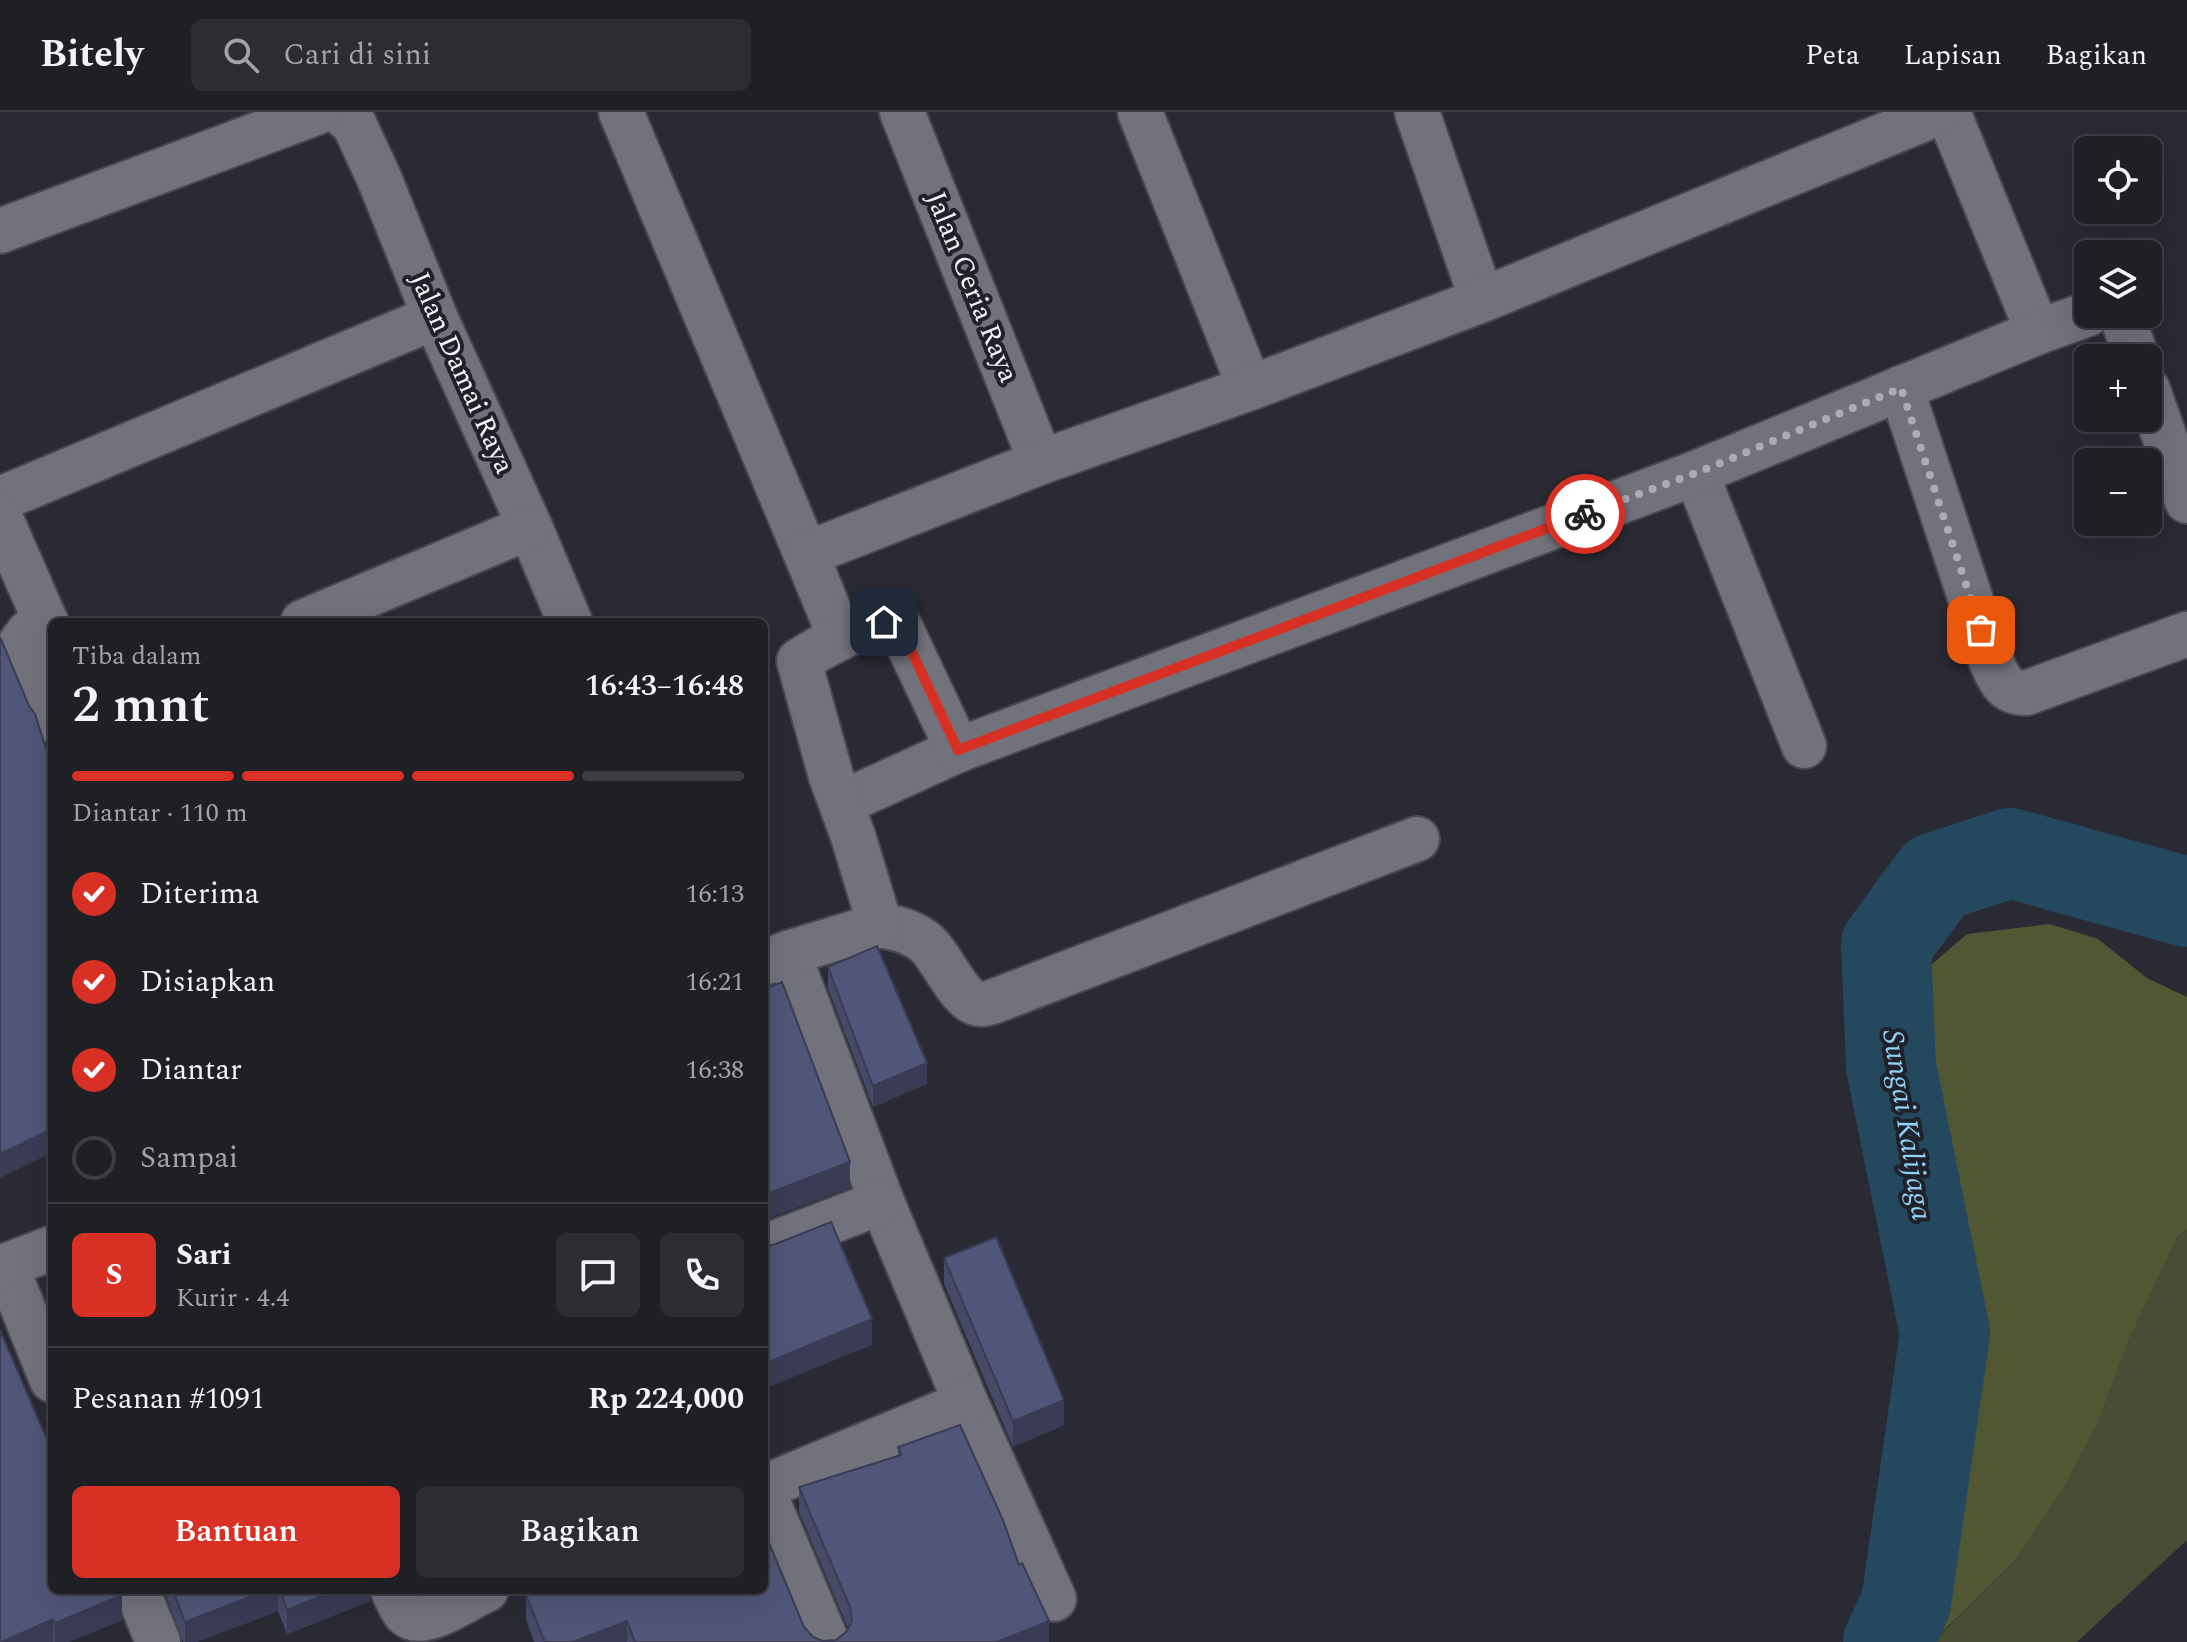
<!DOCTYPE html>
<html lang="id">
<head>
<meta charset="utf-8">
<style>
	body { margin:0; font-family:Spectral,serif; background:#2c2d32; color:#f1f3f6; height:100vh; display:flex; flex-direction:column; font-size:30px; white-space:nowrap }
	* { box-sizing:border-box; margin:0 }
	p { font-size:26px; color:#a1a3a7 }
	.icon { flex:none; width:44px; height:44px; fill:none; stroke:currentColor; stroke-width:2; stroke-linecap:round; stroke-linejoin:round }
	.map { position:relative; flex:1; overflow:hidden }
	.details { position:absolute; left:48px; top:506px; width:720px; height:976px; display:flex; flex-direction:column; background:#1f2026; border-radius:12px; box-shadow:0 8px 32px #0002,0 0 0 2px #3c3e43 }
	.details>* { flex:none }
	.buttons { position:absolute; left:2074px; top:24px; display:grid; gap:16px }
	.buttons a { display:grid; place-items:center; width:88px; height:88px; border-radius:12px; background:#1f2026; box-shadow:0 8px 32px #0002,0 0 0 2px #3c3e43; font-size:40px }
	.pin { position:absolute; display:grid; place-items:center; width:68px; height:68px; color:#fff; margin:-34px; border-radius:16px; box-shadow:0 4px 12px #0006 }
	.courier { position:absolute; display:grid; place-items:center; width:80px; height:80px; margin:-40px; border:6px solid #d93025; border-radius:50%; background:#fff; color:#222; box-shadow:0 2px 10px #0007 }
	.overview em { font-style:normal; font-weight:600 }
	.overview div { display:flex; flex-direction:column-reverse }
	.overview { display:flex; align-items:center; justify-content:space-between; height:136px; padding:0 24px }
	h1 { font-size:52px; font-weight:600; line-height:60px }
	.bar { display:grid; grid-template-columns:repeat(4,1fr); gap:12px 8px; align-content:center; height:96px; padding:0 24px }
	.bar i { height:10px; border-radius:6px; background:#3c3e43 }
	.bar .active { background:#d93025 }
	.bar p { grid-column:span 4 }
	.line { display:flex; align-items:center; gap:20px; padding:0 24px; border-top:2px solid #3c3e43 }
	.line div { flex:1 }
	.round { display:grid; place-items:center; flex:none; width:84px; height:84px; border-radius:12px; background:#2c2d32 }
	ol { padding:0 24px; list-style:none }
	li { display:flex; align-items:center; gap:24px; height:88px }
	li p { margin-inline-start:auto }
	li .icon { padding:8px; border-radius:50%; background:#d93025; color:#fff; stroke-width:4 }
	li:last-child { color:#a1a3a7 }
	li i { width:44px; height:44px; border:4px solid #3c3e43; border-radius:50% }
	.button { display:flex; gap:16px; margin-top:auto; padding:16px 24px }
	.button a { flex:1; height:92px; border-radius:12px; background:#d93025; color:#fff; font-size:32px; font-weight:600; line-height:92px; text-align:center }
	.button a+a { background:#2c2d32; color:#f1f3f6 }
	header { display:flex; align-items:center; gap:48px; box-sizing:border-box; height:112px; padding:0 40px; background:#1f2026; border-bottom:2px solid #3c3e43 }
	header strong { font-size:38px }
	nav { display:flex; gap:44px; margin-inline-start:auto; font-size:28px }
	.search { width:560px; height:72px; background:#2c2d32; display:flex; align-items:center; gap:20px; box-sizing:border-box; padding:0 28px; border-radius:12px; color:#a1a3a7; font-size:30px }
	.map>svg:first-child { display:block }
</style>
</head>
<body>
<header>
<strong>Bitely</strong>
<div class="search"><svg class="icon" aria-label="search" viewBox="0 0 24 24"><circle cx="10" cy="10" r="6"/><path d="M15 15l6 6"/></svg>Cari di sini</div>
<nav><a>Peta</a><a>Lapisan</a><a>Bagikan</a></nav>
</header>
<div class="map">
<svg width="2187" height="1530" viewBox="0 0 2187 1530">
	<rect width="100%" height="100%" fill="#292a33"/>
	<polygon fill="#484e33" points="2187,1118 2187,1428 2077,1530 1933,1530 2015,1449 2062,1379 2098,1311 2129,1228 2178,1124"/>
	<polygon fill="#505733" points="2050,812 2098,827 2147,866 2187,885 2187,1118 2178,1124 2129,1228 2098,1311 2062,1379 2015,1449 1932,1530 1948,1472 1966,1361 1961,1193 1943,1052 1924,980 1912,917 1925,858 1967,822"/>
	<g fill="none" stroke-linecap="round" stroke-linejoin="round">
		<polyline stroke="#24495f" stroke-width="90" points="1888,1530 1906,1491 1945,1221 1891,954 1886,833 1936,765 2010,741 2187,790"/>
		<defs>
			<g id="minor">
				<polyline points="340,0 354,12 379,66 435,205 530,415 570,510"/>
				<polyline points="621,0 806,442"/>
				<polyline points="902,0 1041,350"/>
				<polyline points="1140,0 1250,276"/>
				<polyline points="1417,0 1482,188"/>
				<polyline points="1948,0 2038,220"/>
				<polyline points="0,119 318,0"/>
				<polyline points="2121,202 2137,246"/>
				<path d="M1901 276 1991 549C1999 567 2004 581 2026 581L2187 522"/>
				<polyline points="2148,278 2187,389"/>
				<polyline points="1696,361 1804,634"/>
				<polyline points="0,387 435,205"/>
				<polyline points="0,405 52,524"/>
				<polyline points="46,510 29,520 20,532 52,608"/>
				<polyline points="303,510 530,415"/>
				<polyline points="840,525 806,442 1041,350 1250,276 1482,188 1941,0"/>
				<polyline points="842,691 958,638 1696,361 2038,220 2088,202"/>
				<path d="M880 813C897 816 914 820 927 832 942 845 960 891 980 892 984 893 988 891 992 890L1417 727"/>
				<polyline points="788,841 882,1090 966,1291 1054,1487"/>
				<path d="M764 851 788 841 880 813 853 724 831 664 799 549C816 538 869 508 888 510 894 511 895 513 900 515L958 638"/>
				<polyline points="764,1135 882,1090"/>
				<polyline points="6,1154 52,1268"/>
				<polyline points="0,1156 52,1136"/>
				<polyline points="764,1375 966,1291"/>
				<polyline points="764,1381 827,1530"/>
				<polyline points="137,1478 158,1530"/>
				<path d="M393 1478C396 1485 400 1495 405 1501 423 1520 467 1485 486 1478"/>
			</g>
		</defs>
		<use href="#minor" stroke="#484951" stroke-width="48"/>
		<use href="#minor" stroke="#71727c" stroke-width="44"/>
	</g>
	<g fill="#464a67">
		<polygon points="828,855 927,972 873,995 828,876"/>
		<polygon points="944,1146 1064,1313 1013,1335 944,1172"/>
		<polygon points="0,1218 122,1508 68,1530 0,1530"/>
		<polygon points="898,1335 1049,1530 534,1530 526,1508 526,1483 804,1515 813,1525 823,1529 836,1528 847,1519 848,1516 799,1400 799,1375 898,1344"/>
		<polygon points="164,1478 370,1478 370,1489 287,1522 278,1499 197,1530 183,1530"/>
	</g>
	<g fill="#393c54">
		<polygon points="927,951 927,972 873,995 873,974"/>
		<polygon points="52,1017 52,1041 0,1066 0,1042"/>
		<polygon points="850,1050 850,1076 764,1108 764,1083"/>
		<polygon points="872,1207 872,1233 764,1277 764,1252"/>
		<polygon points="1064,1288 1064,1313 1013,1335 1013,1309"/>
		<polygon points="268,1478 278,1478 278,1499 197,1530 185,1530 185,1510"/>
		<polygon points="336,1478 370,1478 370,1489 287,1522 287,1498"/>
		<polygon points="122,1483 122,1508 68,1530 55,1530 55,1511"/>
		<polygon points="53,1507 53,1530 2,1530"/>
		<polygon points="627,1509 627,1530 573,1530"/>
		<polygon points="1049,1509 1049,1530 997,1530"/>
	</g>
	<g fill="#515678" stroke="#393c54" stroke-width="2">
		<polygon points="0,525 29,594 35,602 52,656 52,1017 0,1042"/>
		<polygon points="877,834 927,951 873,974 828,855"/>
		<polygon points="764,860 770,875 782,870 850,1050 764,1083"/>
		<polygon points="831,1110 872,1207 764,1252 764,1134 773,1133"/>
		<polygon points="996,1125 1064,1288 1013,1309 944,1146"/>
		<polygon points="0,1218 52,1339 52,1478 120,1478 122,1483 55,1511 53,1507 2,1530 0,1530"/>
		<polygon points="960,1313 1003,1408 1019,1453 1022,1451 1049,1509 997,1530 635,1530 627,1509 573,1530 545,1530 526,1483 538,1478 764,1478 764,1419 804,1515 813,1525 823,1529 836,1528 847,1519 852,1508 850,1495 799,1375 901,1343 898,1335"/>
		<polygon points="173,1478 268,1478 185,1510"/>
		<polygon points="280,1478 336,1478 287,1498"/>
	</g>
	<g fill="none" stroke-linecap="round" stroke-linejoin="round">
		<polyline stroke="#acadb4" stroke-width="8" stroke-dasharray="0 14.4" points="1585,402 1696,361 1901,276 1981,518"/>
		<polyline stroke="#d93025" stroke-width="10" points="884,510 893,511 900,515 958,638 1585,402"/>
	</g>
	<g text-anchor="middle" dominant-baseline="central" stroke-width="8" stroke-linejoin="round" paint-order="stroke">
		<g font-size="28" fill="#f3f4fa" stroke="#202129">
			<text transform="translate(972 175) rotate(68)">Jalan Ceria Raya</text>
			<text transform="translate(462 261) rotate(66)">Jalan Damai Raya</text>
		</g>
		<g font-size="30" font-style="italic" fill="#90d1f8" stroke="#202129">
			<text transform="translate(1907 1013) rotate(81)">Sungai Kalijaga</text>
		</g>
	</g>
</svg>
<div class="buttons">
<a><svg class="icon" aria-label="locate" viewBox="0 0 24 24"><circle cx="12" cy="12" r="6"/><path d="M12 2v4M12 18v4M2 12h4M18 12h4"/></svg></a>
<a><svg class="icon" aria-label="layers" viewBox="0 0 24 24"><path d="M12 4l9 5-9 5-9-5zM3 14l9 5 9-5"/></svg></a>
<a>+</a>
<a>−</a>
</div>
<div class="pin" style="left:1981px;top:518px;background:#ea580c"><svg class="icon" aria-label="bag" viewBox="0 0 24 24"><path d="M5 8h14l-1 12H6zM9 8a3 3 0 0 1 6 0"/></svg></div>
<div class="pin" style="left:884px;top:510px;background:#1f2937"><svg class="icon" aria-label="home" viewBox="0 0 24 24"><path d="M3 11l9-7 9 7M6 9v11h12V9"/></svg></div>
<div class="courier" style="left:1585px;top:402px"><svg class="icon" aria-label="bike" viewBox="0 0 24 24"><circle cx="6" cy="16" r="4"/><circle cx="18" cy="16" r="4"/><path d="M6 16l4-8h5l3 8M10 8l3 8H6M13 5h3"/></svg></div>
<section class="details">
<div class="overview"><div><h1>2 mnt</h1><p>Tiba dalam</p></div><em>16:43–16:48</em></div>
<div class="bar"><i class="active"></i><i class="active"></i><i class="active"></i><i></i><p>Diantar · 110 m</p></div>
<ol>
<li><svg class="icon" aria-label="check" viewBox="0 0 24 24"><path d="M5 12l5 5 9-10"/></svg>Diterima<p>16:13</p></li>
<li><svg class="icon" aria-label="check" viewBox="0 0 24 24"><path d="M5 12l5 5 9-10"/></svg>Disiapkan<p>16:21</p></li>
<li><svg class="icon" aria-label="check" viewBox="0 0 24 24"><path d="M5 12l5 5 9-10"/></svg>Diantar<p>16:38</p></li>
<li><i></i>Sampai</li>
</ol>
<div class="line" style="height:144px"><b class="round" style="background:#d93025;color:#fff">S</b><div><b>Sari</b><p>Kurir · 4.4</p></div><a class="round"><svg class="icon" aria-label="chat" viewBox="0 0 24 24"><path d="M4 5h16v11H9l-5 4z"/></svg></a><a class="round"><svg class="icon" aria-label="phone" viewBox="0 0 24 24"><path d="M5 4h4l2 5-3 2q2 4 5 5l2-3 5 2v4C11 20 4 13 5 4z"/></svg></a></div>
<div class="line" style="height:104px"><div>Pesanan #1091</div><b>Rp 224,000</b></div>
<div class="button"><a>Bantuan</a><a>Bagikan</a></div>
</section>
</div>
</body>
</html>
